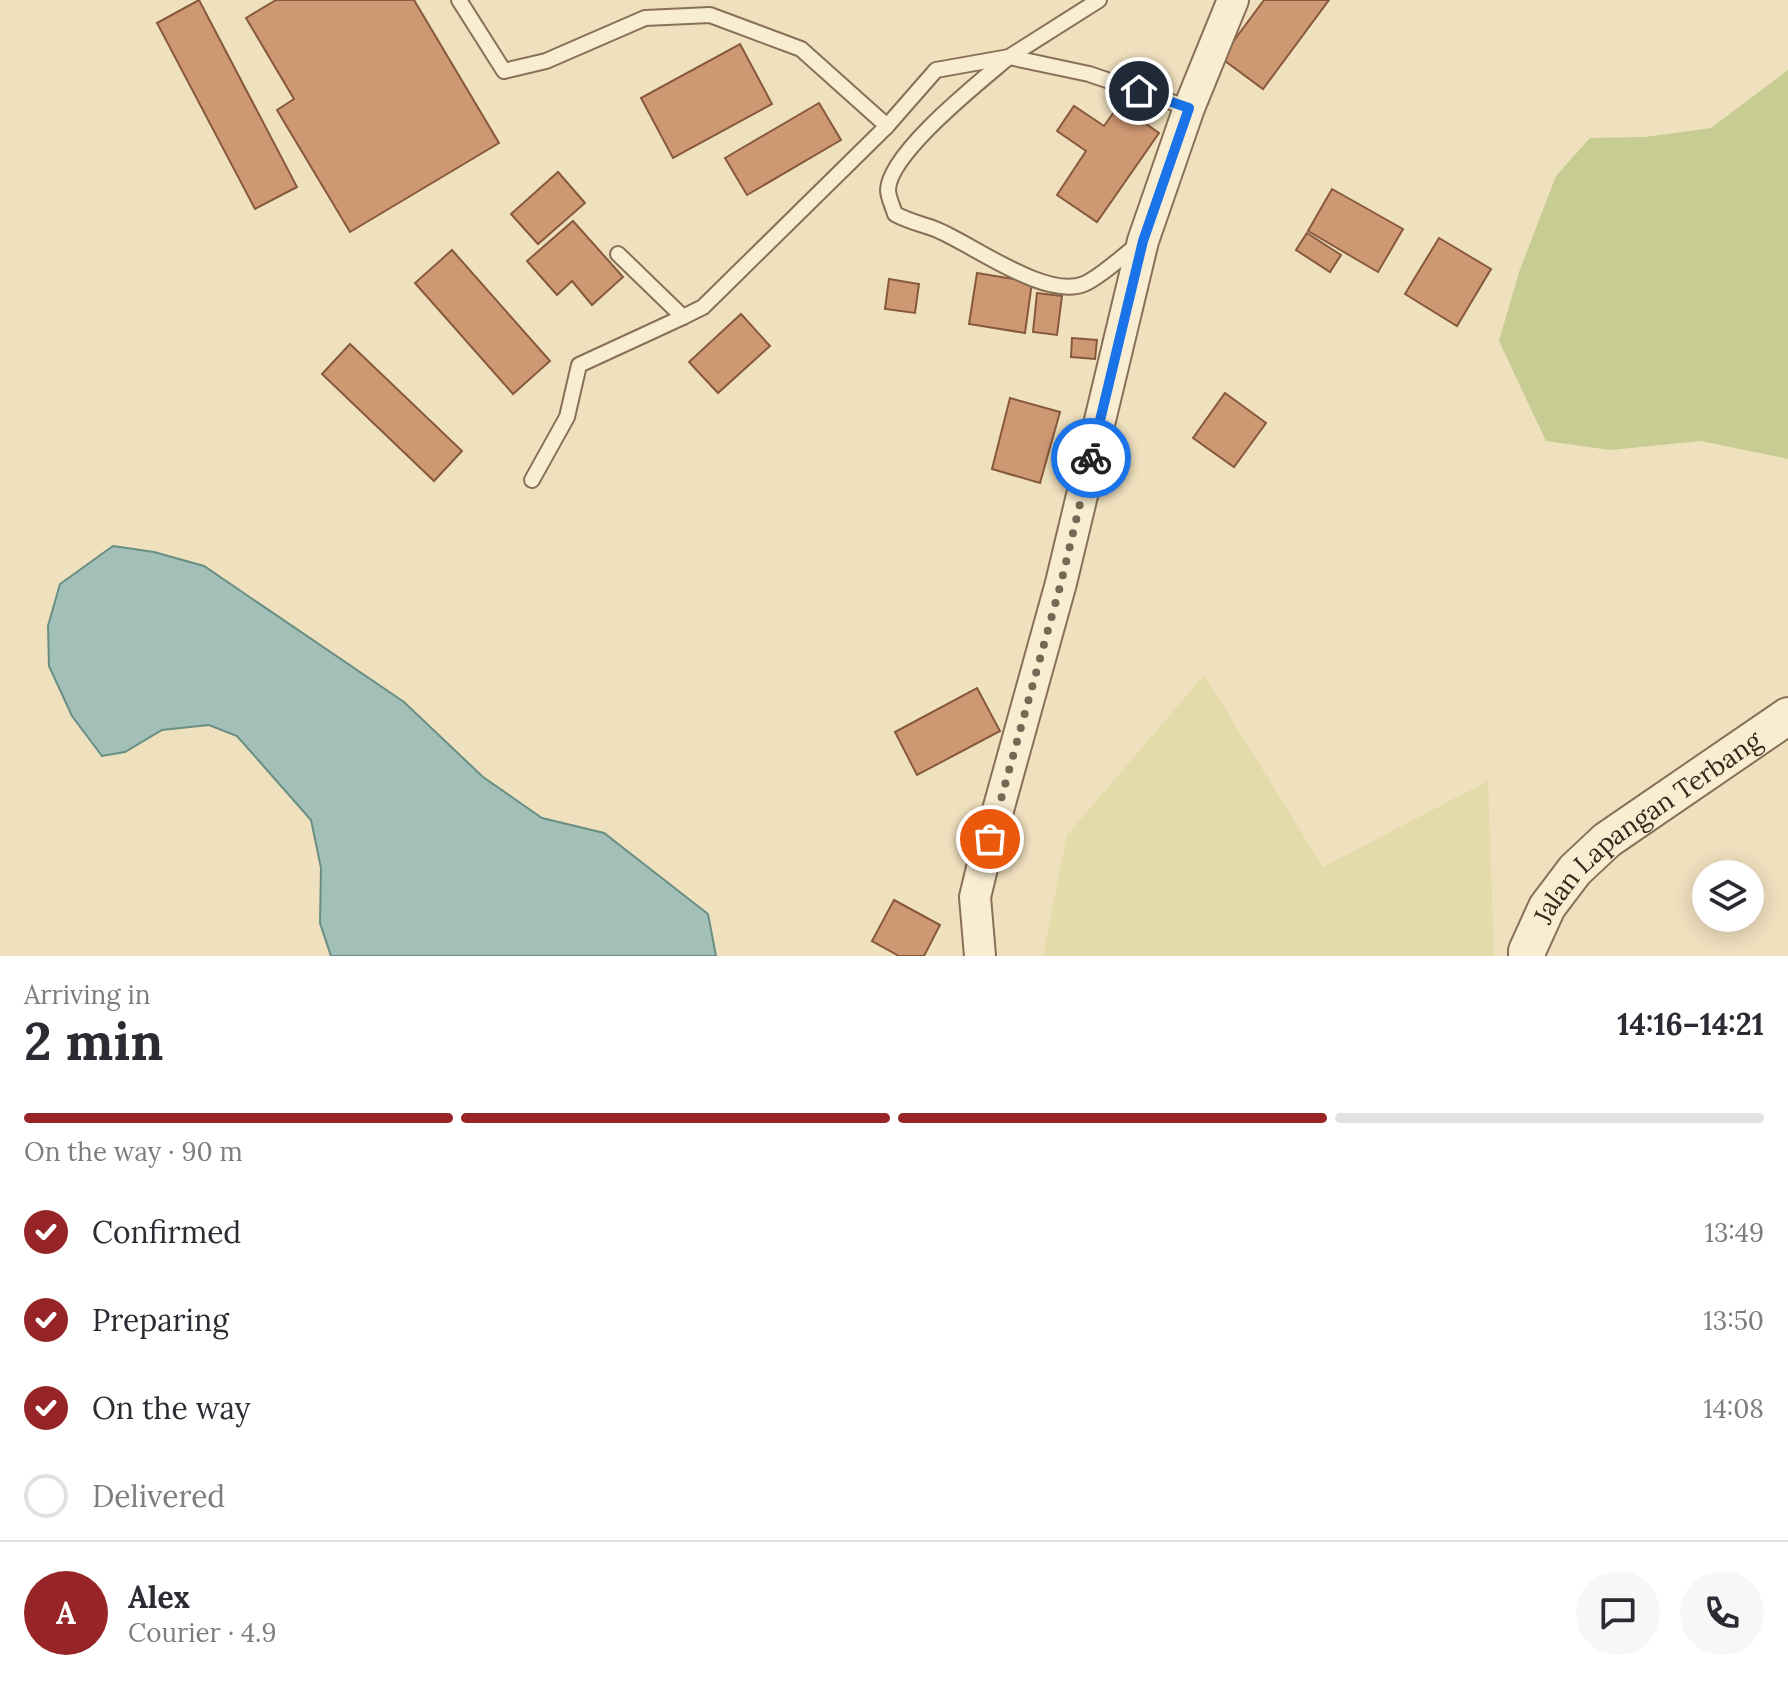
<!DOCTYPE html>
<html lang="en">
<head>
<meta charset="utf-8">
<style>
	body { margin:0; font-family:Lora,serif; background:#f7f7f7; color:#2b2b33; height:100vh; display:flex; flex-direction:column; font-size:30px; white-space:nowrap }
	* { box-sizing:border-box; margin:0 }
	p { font-size:26px; color:#7c7c81 }
	.icon { flex:none; width:44px; height:44px; fill:none; stroke:currentColor; stroke-width:2; stroke-linecap:round; stroke-linejoin:round }
	.map { position:relative; height:956px; overflow:hidden }
	.panel { display:flex; flex-direction:column; background:#fff; flex:1 }
	.panel>* { flex:none }
	.buttons { position:absolute; left:1692px; top:860px; display:grid; gap:16px }
	.buttons a { display:grid; place-items:center; width:72px; height:72px; border-radius:50%; background:#fff; box-shadow:0 4px 20px #0003; font-size:40px }
	.pin { position:absolute; display:grid; place-items:center; width:68px; height:68px; color:#fff; margin:-34px; border:4px solid #fff; border-radius:50%; box-shadow:0 2px 8px #0007 }
	.courier { position:absolute; display:grid; place-items:center; width:80px; height:80px; margin:-40px; border:6px solid #1a73e8; border-radius:50%; background:#fff; color:#222; box-shadow:0 2px 10px #0007 }
	.overview em { font-style:normal; font-weight:700 }
	.overview div { display:flex; flex-direction:column-reverse }
	.overview { display:flex; align-items:center; justify-content:space-between; height:136px; padding:0 24px }
	h1 { font-size:52px; font-weight:700; line-height:60px }
	.bar { display:grid; grid-template-columns:repeat(4,1fr); gap:12px 8px; align-content:center; height:96px; padding:0 24px }
	.bar i { height:10px; border-radius:6px; background:#e1e1e2 }
	.bar .selected { background:#972527 }
	.bar p { grid-column:span 4 }
	.line { display:flex; align-items:center; gap:20px; padding:0 24px; border-top:2px solid #e1e1e2 }
	.line div { flex:1 }
	.round { display:grid; place-items:center; flex:none; width:84px; height:84px; border-radius:42px; background:#f7f7f7 }
	ol { padding:0 24px; list-style:none }
	li { display:flex; align-items:center; gap:24px; height:88px }
	li p { margin-inline-start:auto }
	li .icon { padding:8px; border-radius:50%; background:#972527; color:#fff; stroke-width:4 }
	li:last-child { color:#7c7c81 }
	li i { width:44px; height:44px; border:4px solid #e1e1e2; border-radius:50% }
	.map>svg:first-child { display:block }
</style>
</head>
<body>
<div class="map">
<svg width="1788" height="956" viewBox="0 0 1788 956">
	<rect width="100%" height="100%" fill="#efe0be"/>
	<polygon fill="#e4dbab" points="1204,675 1323,867 1488,781 1494,956 1043,956 1067,835"/>
	<polygon fill="#c6cc92" points="1788,70 1788,459 1701,441 1610,450 1546,441 1499,341 1519,272 1556,176 1590,138 1645,137 1711,128"/>
	<polygon fill="#a2c0b7" stroke="#698e84" stroke-width="2" points="113,546 154,552 204,566 404,702 483,777 542,818 604,833 708,914 716,956 331,956 320,923 321,868 311,820 237,736 209,725 162,730 125,752 102,756 72,716 49,666 48,626 60,584"/>
	<g fill="#ce9873" stroke="#87593c" stroke-width="2">
		<polygon points="199,0 297,187 255,209 157,23"/>
		<polygon points="276,0 414,0 499,143 350,232 277,110 294,99 246,18"/>
		<polygon points="1264,0 1329,0 1263,89 1221,58"/>
		<polygon points="740,44 772,104 673,158 641,98"/>
		<polygon points="819,103 841,140 747,195 725,158"/>
		<polygon points="1119,105 1159,133 1097,222 1057,195 1086,151 1057,131 1074,106 1104,126"/>
		<polygon points="558,172 585,203 538,244 511,214"/>
		<polygon points="1332,189 1403,229 1378,272 1308,231"/>
		<polygon points="573,221 623,277 592,305 572,281 557,295 527,261"/>
		<polygon points="1307,233 1341,255 1330,272 1296,250"/>
		<polygon points="1439,238 1491,269 1457,326 1405,294"/>
		<polygon points="452,250 550,361 513,394 415,283"/>
		<polygon points="977,273 1032,282 1025,333 969,324"/>
		<polygon points="889,279 919,284 915,313 885,309"/>
		<polygon points="1037,293 1062,296 1057,335 1033,332"/>
		<polygon points="741,314 770,346 718,393 689,362"/>
		<polygon points="1072,338 1097,340 1095,359 1071,357"/>
		<polygon points="350,344 462,451 434,481 322,374"/>
		<polygon points="1225,393 1266,423 1234,467 1193,438"/>
		<polygon points="1010,398 1060,412 1040,483 992,469"/>
		<polygon points="977,688 1000,731 917,775 895,732"/>
		<polygon points="894,900 940,925 924,956 899,956 872,941"/>
	</g>
	<g fill="none" stroke-linecap="round" stroke-linejoin="round">
		<defs>
			<g id="service">
				<polyline points="459,0 504,71 546,61 645,18 710,15 801,49 887,126 936,70 1009,57 1099,0"/>
				<path d="M1139 244C1123 255 1101 277 1084 284 1045 300 971 243 935 229 921 224 908 221 895 214 893 207 888 197 888 190 889 153 981 81 1009 57L1089 74 1189 108"/>
				<polyline points="618,254 683,317 703,307 887,126"/>
				<polyline points="532,480 567,417 579,365 683,317"/>
			</g>
			<polyline id="minor" points="980,956 975,897 982,868 1061,583 1143,241 1189,108 1233,0"/>
			<g id="tertiary">
				<path id="s1" d="M1527 956V951L1547 907 1575 870 1607 840 1788 716"/>
			</g>
		</defs>
		<use href="#service" stroke="#877057" stroke-width="18"/>
		<use href="#minor" stroke="#877057" stroke-width="34"/>
		<use href="#tertiary" stroke="#877057" stroke-width="40"/>
		<use href="#service" stroke="#f9edd1" stroke-width="14"/>
		<use href="#minor" stroke="#f9edd1" stroke-width="30"/>
		<use href="#tertiary" stroke="#f9edd1" stroke-width="36"/>
	</g>
	<g fill="none" stroke-linecap="round" stroke-linejoin="round">
		<polyline stroke="#776855" stroke-width="8" stroke-dasharray="0 14.4" points="990,839 1061,583 1091,458"/>
		<polyline stroke="#1a73e8" stroke-width="10" points="1091,458 1143,241 1189,108 1139,91"/>
	</g>
	<g text-anchor="middle" dominant-baseline="central" stroke-width="6" stroke-linejoin="round" paint-order="stroke">
		<g font-size="26" fill="#36281c" stroke="#f6eace">
			<text stroke="none"><textPath href="#s1" startOffset="182">Jalan Lapangan Terbang</textPath></text>
		</g>
	</g>
</svg>
<div class="buttons">
<a><svg class="icon" aria-label="layers" viewBox="0 0 24 24"><path d="M12 4l9 5-9 5-9-5zM3 14l9 5 9-5"/></svg></a>
</div>
<div class="pin" style="left:990px;top:839px;background:#ea580c"><svg class="icon" aria-label="bag" viewBox="0 0 24 24"><path d="M5 8h14l-1 12H6zM9 8a3 3 0 0 1 6 0"/></svg></div>
<div class="pin" style="left:1139px;top:91px;background:#1f2937"><svg class="icon" aria-label="home" viewBox="0 0 24 24"><path d="M3 11l9-7 9 7M6 9v11h12V9"/></svg></div>
<div class="courier" style="left:1091px;top:458px"><svg class="icon" aria-label="bike" viewBox="0 0 24 24"><circle cx="6" cy="16" r="4"/><circle cx="18" cy="16" r="4"/><path d="M6 16l4-8h5l3 8M10 8l3 8H6M13 5h3"/></svg></div>
</div>
<section class="panel">
<div class="overview"><div><h1>2 min</h1><p>Arriving in</p></div><em>14:16–14:21</em></div>
<div class="bar"><i class="selected"></i><i class="selected"></i><i class="selected"></i><i></i><p>On the way · 90 m</p></div>
<ol>
<li><svg class="icon" aria-label="check" viewBox="0 0 24 24"><path d="M5 12l5 5 9-10"/></svg>Confirmed<p>13:49</p></li>
<li><svg class="icon" aria-label="check" viewBox="0 0 24 24"><path d="M5 12l5 5 9-10"/></svg>Preparing<p>13:50</p></li>
<li><svg class="icon" aria-label="check" viewBox="0 0 24 24"><path d="M5 12l5 5 9-10"/></svg>On the way<p>14:08</p></li>
<li><i></i>Delivered</li>
</ol>
<div class="line" style="height:144px"><b class="round" style="background:#972527;color:#fff">A</b><div><b>Alex</b><p>Courier · 4.9</p></div><a class="round"><svg class="icon" aria-label="chat" viewBox="0 0 24 24"><path d="M4 5h16v11H9l-5 4z"/></svg></a><a class="round"><svg class="icon" aria-label="phone" viewBox="0 0 24 24"><path d="M5 4h4l2 5-3 2q2 4 5 5l2-3 5 2v4C11 20 4 13 5 4z"/></svg></a></div>
</section>
</body>
</html>
